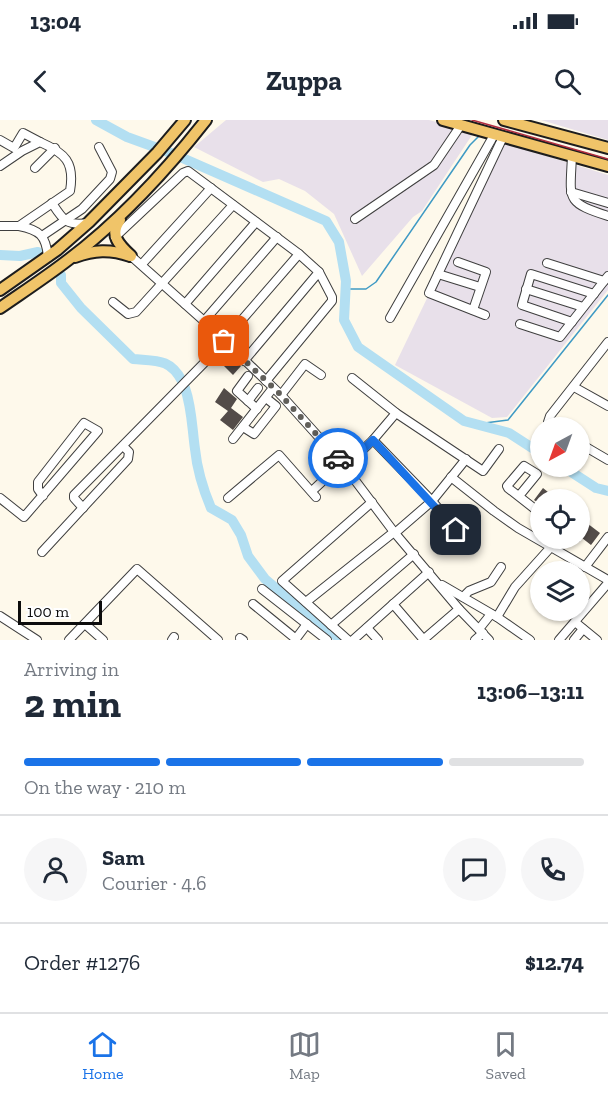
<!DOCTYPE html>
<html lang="en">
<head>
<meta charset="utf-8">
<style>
	body { margin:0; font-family:"Zilla Slab",serif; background:#f6f6f7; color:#1f2937; height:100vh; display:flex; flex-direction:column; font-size:22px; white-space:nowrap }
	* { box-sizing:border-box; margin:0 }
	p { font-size:20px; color:#747a83 }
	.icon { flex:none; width:33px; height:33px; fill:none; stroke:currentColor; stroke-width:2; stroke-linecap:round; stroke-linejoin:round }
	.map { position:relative; height:520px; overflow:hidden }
	.panel { display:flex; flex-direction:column; background:#fff; flex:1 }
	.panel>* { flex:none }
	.needle { width:39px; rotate:221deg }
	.buttons { position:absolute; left:530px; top:297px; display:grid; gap:12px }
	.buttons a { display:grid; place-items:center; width:60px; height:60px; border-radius:50%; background:#fff; box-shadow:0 2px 4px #0004; font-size:30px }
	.scale { position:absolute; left:18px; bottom:15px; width:84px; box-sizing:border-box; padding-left:6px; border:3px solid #0c0c0c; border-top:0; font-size:16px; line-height:21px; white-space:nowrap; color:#0c0c0c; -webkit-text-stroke:4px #fff; paint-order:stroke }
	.pin { position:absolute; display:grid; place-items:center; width:51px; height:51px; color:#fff; margin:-26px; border-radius:12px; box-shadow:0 3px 9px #0006 }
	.courier { position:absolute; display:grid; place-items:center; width:60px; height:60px; margin:-30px; border:4px solid #1a73e8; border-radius:50%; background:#fff; color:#222; box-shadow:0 2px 8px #0007 }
	.summary em { font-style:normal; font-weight:700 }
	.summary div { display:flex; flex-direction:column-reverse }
	.summary { display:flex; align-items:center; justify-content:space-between; height:102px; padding:0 24px }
	h1 { font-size:39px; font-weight:700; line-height:45px }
	.bar { display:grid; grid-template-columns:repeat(4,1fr); gap:9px 6px; align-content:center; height:72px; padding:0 24px }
	.bar i { height:8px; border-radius:4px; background:#e0e1e3 }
	.bar .selected { background:#1a73e8 }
	.bar p { grid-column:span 4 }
	.line { display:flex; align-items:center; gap:15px; padding:0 24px; border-top:2px solid #e0e1e3 }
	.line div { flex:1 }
	.round { display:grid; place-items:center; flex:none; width:63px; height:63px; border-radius:32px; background:#f6f6f7 }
	.status { display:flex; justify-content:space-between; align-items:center; height:42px; padding:0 30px; background:#fff; direction:ltr }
	.status svg { height:16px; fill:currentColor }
	header { display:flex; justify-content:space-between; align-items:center; height:78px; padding:0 24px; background:#fff; font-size:27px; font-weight:700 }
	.dock { display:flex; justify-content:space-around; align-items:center; height:84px; border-top:2px solid #e0e1e3; background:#fff; font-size:16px; color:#747a83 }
	.dock a { display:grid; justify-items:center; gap:3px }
	.dock .selected { color:#1a73e8 }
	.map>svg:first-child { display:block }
</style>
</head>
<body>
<div class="status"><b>13:04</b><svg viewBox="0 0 49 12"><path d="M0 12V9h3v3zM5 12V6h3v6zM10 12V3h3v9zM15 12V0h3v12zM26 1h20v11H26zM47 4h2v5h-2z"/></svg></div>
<header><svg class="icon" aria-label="back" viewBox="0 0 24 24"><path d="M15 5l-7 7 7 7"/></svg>Zuppa<svg class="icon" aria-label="search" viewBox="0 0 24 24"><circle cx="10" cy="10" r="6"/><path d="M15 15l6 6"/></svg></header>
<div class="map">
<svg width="608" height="520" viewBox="0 0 608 520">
	<rect width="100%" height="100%" fill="#fef9eb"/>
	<g fill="#e8e0ea">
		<polygon points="226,0 429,0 474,12 422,91 413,97 362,156 334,94 305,71 279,59 263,62 194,27"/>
		<polygon points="541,0 608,0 608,20"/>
		<polygon points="502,22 608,55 608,170 507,297 492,298 395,245"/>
	</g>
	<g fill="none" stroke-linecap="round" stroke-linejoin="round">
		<g stroke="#3f9ac4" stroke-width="1.5">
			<polyline points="345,169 366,169 376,162 470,25 479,16"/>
			<polyline points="477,304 508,300 608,175"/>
		</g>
		<g stroke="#b3dff2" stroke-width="10">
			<polyline points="96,0 127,17 171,33 326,101 339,122 346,161 344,200 358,227 464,301 509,313 540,333"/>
			<polyline points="0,135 20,136 38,132"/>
			<path d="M61 155V163L81 188 133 239C156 241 170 238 182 261"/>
			<path d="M185 268C192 288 192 308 195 329 197 349 203 369 211 388L232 400 241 415 248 436 265 459 297 486 322 504 341 520"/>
			<polyline points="562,346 596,368 608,371"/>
		</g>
	</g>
	<g fill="#534c49">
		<polygon points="225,231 241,246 233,255 217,239"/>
		<polygon points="224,268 237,279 231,288 243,297 233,310 220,300 228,291 215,282"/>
		<polygon points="543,368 558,380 540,380 540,384 534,380"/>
		<polygon points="579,397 600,413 591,425 582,418 579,422"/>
	</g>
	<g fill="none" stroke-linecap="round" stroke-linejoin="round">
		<defs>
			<g id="minor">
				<polyline points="0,20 14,28 23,13 40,22"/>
				<path d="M572 36C570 80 565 82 608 96"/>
				<path d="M0 46 22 31 40 22C65 33 75 42 70 71L19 106H0"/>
				<polyline points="35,48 55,28"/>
				<polyline points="571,72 608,83"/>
				<path d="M52 83C63 100 66 106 88 103"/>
				<polyline points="355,99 434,45 461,5"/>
				<path d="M19 106C40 110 46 116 48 137"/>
				<polyline points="42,116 82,89 110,59 112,52 99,27"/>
				<polyline points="115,117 183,53 188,51 299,134 319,152 332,177 332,181 266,261"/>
				<polyline points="131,136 204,201 281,275 342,343 394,412 459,489 489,520"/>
				<polyline points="458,142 486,152 473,190"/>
				<polyline points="547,143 604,161"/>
				<polyline points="142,144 211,68"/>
				<polyline points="438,154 480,167"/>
				<polyline points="526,169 583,187"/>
				<polyline points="113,182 128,194 136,192 233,85"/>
				<polyline points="185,184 256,102"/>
				<polyline points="485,195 429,173 503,17"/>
				<polyline points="390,198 494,15"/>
				<polyline points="204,201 277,117"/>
				<polyline points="572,202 522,185 531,154 594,174"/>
				<polyline points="520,204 560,217 608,156"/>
				<polyline points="244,241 319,152"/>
				<polyline points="248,256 237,271 257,289"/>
				<polyline points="352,258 396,293 483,351 499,329"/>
				<polyline points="574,267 608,286"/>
				<polyline points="281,275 305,244 321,255"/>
				<polyline points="248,281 258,268"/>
				<polyline points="243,307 254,314 276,286 266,278"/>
				<polyline points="552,308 548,302 550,296 608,222"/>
				<polyline points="233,319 273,268"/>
				<polyline points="373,320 432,381 469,424"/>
				<polyline points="579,323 608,340"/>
				<polyline points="345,347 373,320 396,293"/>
				<polyline points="328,357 336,357 346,349"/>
				<polyline points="451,357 494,391 518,408 608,460"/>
				<polyline points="312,371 342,343"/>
				<polyline points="519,376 537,354 524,346 507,366 508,368 540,393"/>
				<polyline points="0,378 24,397 98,311 84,303 38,362 38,369 43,376"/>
				<polyline points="228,378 279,335 316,377"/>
				<polyline points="83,388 74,378 74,375 207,240 299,134"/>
				<polyline points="395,413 432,381 466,339"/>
				<polyline points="42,432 128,339 129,332 123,326"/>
				<polyline points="585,447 608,417"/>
				<polyline points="442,465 497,497 530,520"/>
				<polyline points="262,469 327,520"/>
				<polyline points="463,477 469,471 491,462 501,447"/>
				<polyline points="306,482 394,412"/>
				<polyline points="253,484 296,519"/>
				<polyline points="393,484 424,520"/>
				<polyline points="0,496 37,520"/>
				<polyline points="497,497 515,467 559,418"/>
				<polyline points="575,502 597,520"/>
				<polyline points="85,504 103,520"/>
				<polyline points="331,505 414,434"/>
				<polyline points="367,508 378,520"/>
				<polyline points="479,509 491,494"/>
				<polyline points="240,518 243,520"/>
				<polyline points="69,520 137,449 218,520"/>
				<polyline points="172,520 174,517"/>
				<polyline points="295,520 307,504"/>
				<polyline points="348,520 282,461 372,382"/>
				<polyline points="353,520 429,452"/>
				<polyline points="423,520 459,489"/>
				<polyline points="475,520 483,513"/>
				<polyline points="559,520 608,463"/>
				<polyline points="574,520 583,509"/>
			</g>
			<g id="major">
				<polyline points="443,0 608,46"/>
				<polyline points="504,0 608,28"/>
				<path d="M120 100C109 115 119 125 131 136"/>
				<path d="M75 137C94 130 110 129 130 136"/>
				<polyline points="0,170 57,130 89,102 157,33 185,0"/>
				<path d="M0 188C23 172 46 157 68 140 120 101 166 51 206 0"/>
			</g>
		</defs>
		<use href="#minor" stroke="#3f3f3f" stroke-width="10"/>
		<use href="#major" stroke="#1d1d1d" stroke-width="14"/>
		<use href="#minor" stroke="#fff" stroke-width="8"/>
		<use href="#major" stroke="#f0c469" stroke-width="10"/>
		<polyline stroke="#b22d3e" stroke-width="1.5" points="472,0 608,39"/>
	</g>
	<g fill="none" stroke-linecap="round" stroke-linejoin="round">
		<polyline stroke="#615f5a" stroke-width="6" stroke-dasharray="0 10.8" points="224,221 280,274 338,338"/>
		<polyline stroke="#1a73e8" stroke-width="8" points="338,338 345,347 373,320 456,410"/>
	</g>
</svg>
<div class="buttons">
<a><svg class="needle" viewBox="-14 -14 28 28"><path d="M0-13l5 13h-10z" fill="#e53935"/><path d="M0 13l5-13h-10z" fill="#747a83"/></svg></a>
<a><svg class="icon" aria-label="locate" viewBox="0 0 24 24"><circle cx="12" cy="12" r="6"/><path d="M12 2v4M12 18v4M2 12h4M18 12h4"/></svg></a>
<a><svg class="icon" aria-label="layers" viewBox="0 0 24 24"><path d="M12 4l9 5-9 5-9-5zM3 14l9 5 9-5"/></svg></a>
</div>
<div class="scale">100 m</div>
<div class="pin" style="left:224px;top:221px;background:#ea580c"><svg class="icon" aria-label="bag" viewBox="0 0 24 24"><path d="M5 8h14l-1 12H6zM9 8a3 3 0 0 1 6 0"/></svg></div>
<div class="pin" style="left:456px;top:410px;background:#1f2937"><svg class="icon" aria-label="home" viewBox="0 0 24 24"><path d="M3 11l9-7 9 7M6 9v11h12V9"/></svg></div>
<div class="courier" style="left:338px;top:338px"><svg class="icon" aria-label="car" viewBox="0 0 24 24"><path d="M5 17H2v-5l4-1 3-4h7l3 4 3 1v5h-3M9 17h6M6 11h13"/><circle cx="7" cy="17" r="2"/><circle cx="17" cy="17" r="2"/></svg></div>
</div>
<section class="panel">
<div class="summary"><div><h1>2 min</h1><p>Arriving in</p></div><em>13:06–13:11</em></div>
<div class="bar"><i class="selected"></i><i class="selected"></i><i class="selected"></i><i></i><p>On the way · 210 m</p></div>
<div class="line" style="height:108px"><a class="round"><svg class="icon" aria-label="person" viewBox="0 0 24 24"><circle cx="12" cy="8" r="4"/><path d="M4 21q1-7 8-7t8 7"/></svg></a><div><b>Sam</b><p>Courier · 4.6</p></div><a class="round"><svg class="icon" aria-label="chat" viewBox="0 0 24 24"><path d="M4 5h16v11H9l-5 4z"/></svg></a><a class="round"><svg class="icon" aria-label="phone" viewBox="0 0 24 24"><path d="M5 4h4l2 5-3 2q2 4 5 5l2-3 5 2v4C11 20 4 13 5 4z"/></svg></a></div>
<div class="line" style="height:78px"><div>Order #1276</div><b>$12.74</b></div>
</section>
<nav class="dock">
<a class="selected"><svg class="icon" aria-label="home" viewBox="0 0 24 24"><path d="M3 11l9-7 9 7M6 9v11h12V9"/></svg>Home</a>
<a><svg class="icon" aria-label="map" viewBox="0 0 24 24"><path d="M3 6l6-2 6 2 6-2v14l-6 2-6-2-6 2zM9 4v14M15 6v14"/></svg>Map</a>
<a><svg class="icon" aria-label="saved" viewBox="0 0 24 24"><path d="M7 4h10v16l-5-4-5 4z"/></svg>Saved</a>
</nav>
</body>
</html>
